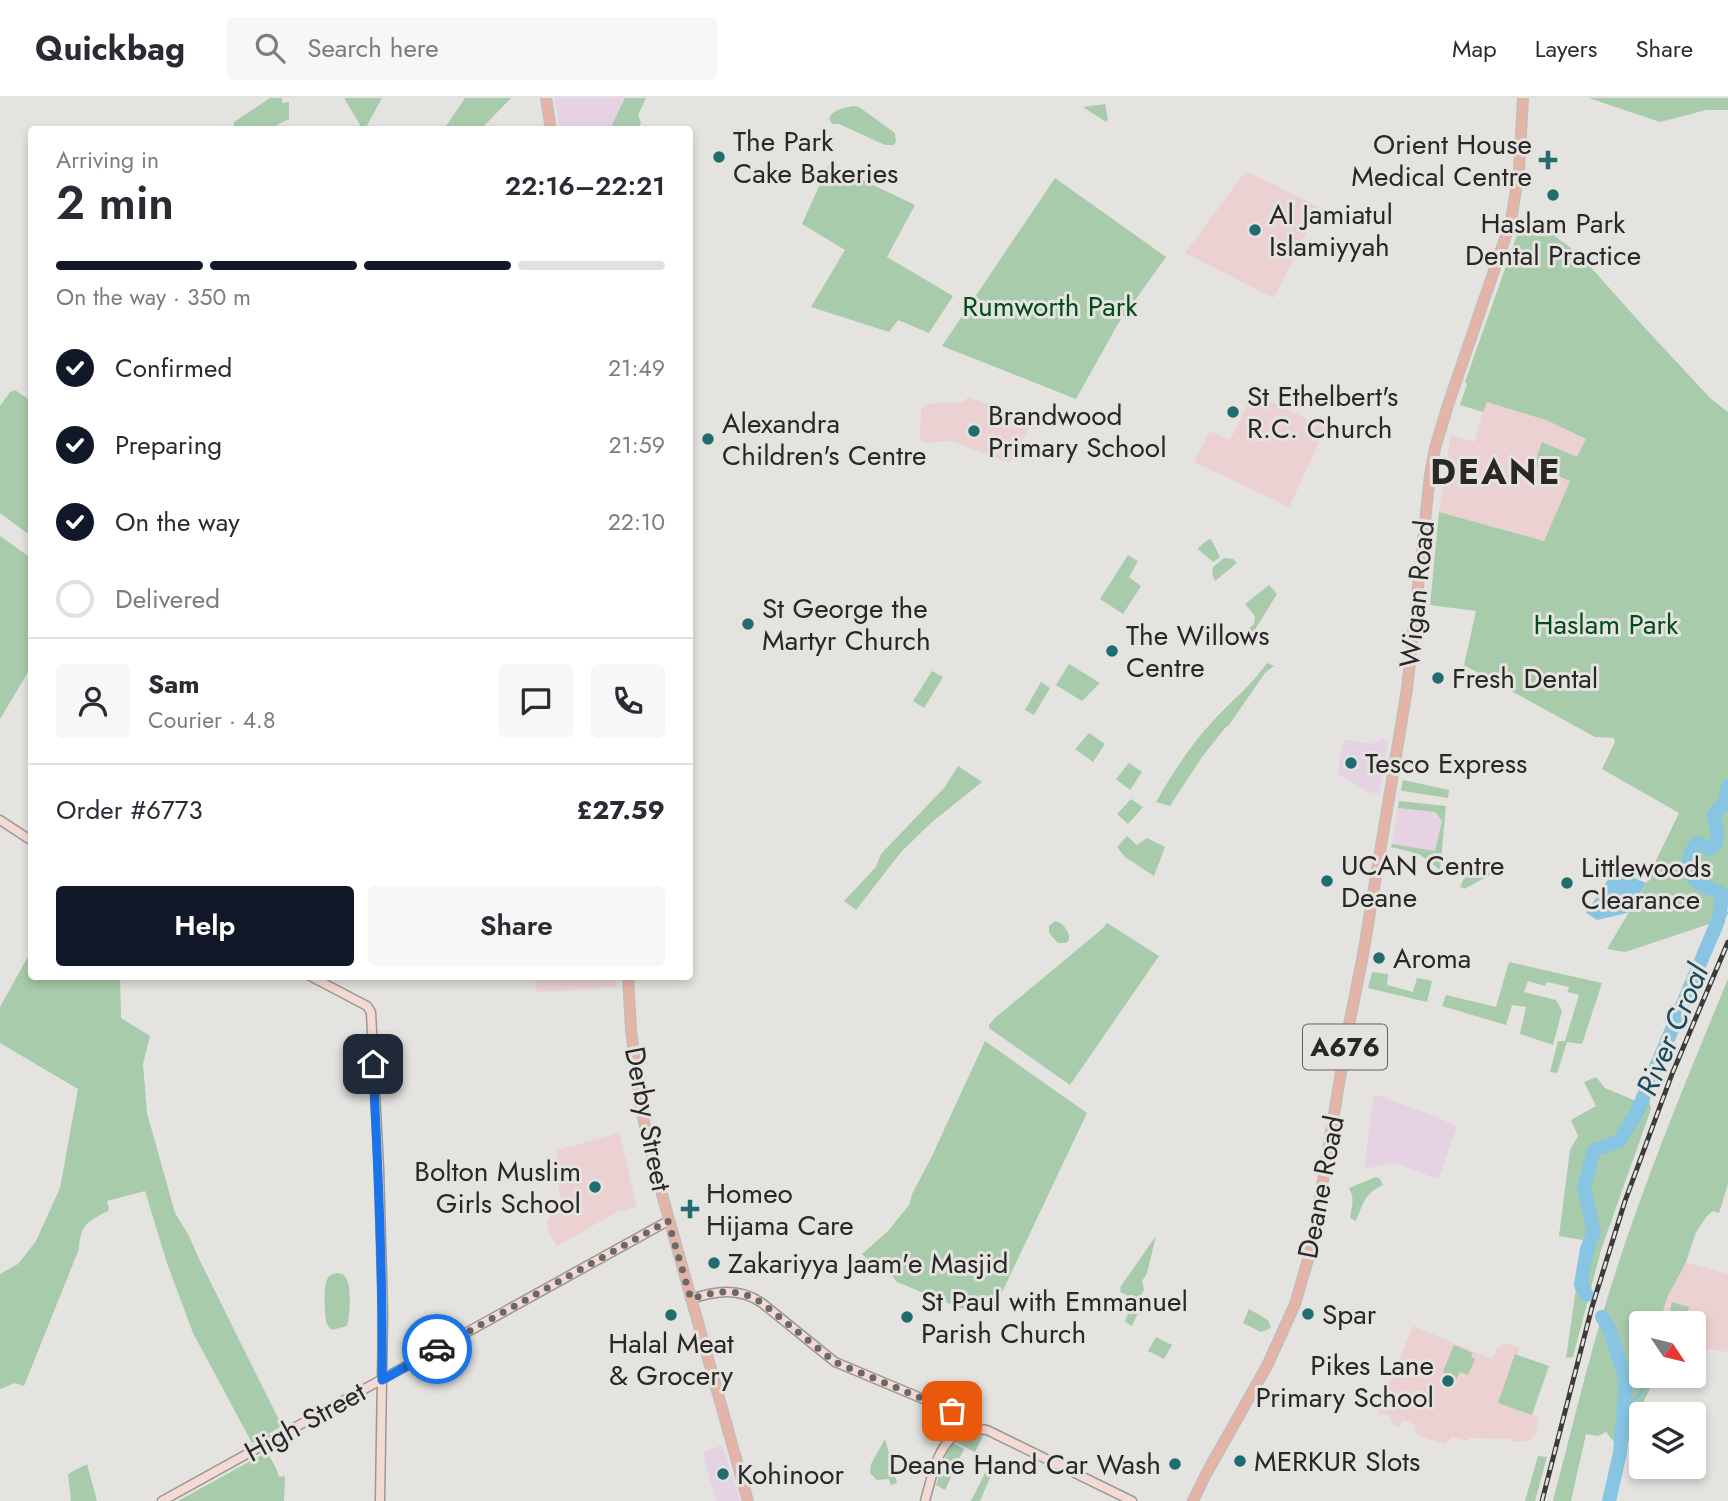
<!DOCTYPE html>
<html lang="en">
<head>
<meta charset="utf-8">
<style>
	body { margin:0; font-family:Jost,sans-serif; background:#f7f7f7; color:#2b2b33; height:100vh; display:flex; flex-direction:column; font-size:26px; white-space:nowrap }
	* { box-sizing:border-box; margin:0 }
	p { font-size:23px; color:#7c7c81 }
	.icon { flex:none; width:38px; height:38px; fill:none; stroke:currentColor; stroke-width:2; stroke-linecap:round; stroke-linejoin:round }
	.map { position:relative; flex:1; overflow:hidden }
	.sheet { position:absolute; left:28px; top:28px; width:665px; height:854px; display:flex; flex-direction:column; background:#fff; border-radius:7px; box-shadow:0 4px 10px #0003 }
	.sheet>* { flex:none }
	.needle { width:46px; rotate:125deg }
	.tools { position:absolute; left:1629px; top:1213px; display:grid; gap:14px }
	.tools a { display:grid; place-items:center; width:77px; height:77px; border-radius:7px; background:#fff; box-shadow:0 4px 10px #0003; font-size:35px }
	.pin { position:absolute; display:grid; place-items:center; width:60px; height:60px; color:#fff; margin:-30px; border-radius:14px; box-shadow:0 4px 10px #0006 }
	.courier { position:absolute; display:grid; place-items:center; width:70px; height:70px; margin:-35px; border:5px solid #1a73e8; border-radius:50%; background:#fff; color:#222; box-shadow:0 2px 9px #0007 }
	.summary em { font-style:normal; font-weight:600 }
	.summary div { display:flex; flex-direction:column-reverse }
	.summary { display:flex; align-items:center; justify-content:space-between; height:119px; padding:0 28px }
	h1 { font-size:46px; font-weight:600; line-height:52px }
	.bar { display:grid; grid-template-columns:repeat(4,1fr); gap:10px 7px; align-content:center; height:84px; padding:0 28px }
	.bar i { height:9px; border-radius:5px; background:#e1e1e2 }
	.bar .current { background:#111827 }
	.bar p { grid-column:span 4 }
	.line { display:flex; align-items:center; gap:18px; padding:0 28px; border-top:2px solid #e1e1e2 }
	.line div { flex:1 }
	.round { display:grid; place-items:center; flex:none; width:74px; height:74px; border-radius:7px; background:#f7f7f7 }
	ol { padding:0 28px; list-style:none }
	li { display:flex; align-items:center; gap:21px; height:77px }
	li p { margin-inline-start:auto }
	li .icon { padding:7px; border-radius:50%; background:#111827; color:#fff; stroke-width:4 }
	li:last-child { color:#7c7c81 }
	li i { width:38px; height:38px; border:4px solid #e1e1e2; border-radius:50% }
	.primary-button { display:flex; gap:14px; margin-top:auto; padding:14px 28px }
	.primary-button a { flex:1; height:80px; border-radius:7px; background:#111827; color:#fff; font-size:28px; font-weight:600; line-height:80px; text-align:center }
	.primary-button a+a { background:#f7f7f7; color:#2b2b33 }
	header { display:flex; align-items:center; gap:42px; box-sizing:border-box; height:98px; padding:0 35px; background:#fff; border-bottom:2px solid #e1e1e2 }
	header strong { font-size:33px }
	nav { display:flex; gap:38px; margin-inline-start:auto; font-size:24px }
	.search { width:490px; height:63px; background:#f7f7f7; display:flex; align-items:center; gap:18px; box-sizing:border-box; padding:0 24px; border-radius:7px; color:#7c7c81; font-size:26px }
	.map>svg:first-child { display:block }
</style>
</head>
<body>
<header>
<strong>Quickbag</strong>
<div class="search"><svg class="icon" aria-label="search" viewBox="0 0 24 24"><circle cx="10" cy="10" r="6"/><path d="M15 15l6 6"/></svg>Search here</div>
<nav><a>Map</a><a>Layers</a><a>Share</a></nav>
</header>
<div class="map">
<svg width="1728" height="1403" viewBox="0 0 1728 1403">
	<rect width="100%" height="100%" fill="#e4e3df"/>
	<g fill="#e5d2e3">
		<polygon points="554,0 625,0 610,32 560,31"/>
		<polygon points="1344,641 1371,646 1384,641 1388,641 1379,696 1369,694 1337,676"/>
		<polygon points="1398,710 1435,714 1435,717 1442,723 1435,753 1392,746"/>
		<polygon points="1374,996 1442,1021 1442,1022 1457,1028 1441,1074 1436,1080 1394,1065 1364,1071"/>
		<polygon points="720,1348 723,1349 740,1403 716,1403 703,1356 705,1353"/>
	</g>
	<g fill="#ecd1d3">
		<polygon points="1246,73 1319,109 1274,200 1185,155"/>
		<polygon points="1253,295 1326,330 1289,409 1194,364 1210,333 1230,342"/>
		<polygon points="968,299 1033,323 1009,365 951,343 925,345 920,342 921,312 926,306 964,304"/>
		<polygon points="1486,303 1546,322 1586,341 1577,360 1542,344 1570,383 1544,443 1439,414 1451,337 1474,344"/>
		<polygon points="535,879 616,879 617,889 536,894"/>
		<polygon points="619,1035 637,1109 623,1113 622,1111 557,1148 548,1132 547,1125 552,1111 561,1103 559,1095 557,1052"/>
		<polygon points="1686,1164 1728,1176 1728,1254 1695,1249 1694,1250 1694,1225 1659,1225 1667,1200"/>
		<polygon points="1413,1228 1492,1261 1498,1249 1506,1245 1519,1250 1499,1305 1539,1319 1536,1334 1531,1341 1528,1343 1513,1344 1511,1341 1470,1340 1466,1343 1452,1339 1445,1346 1416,1337 1414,1333 1416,1327 1403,1322 1399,1330 1393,1326 1390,1317 1377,1316"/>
	</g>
	<g fill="#a8cbab">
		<polygon points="270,0 282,0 282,5 289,4 289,21 269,31 234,31 234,24"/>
		<polygon points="344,0 382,0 365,31 359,32 360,27"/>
		<polygon points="465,0 511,0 481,31 444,31"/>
		<polygon points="625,0 646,0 638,17 641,25 638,31 610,31"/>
		<polygon points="1589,0 1728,0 1728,12 1706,12 1660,24"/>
		<polygon points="1105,6 1108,22 1106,24 1083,9"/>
		<path d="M853 8 859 9 895 35 896 44 893 47H885L839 26H832L829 20C834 11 844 10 853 8Z"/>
		<polygon points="829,66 915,107 887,159 953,198 929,235 898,222 889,234 811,209 845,152 802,126"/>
		<polygon points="1055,80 1166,159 1118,226 1076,301 942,248"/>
		<polygon points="1522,123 1541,128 1579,156 1644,229 1711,301 1728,314 1728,795 1722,806 1721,825 1649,1001 1651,1011 1601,1152 1573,1259 1566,1260 1583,1142 1559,1138 1570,1052 1578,1038 1571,1022 1596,1008 1584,984 1596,979 1605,990 1636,1003 1709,826 1625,854 1607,851 1648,782 1648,779 1679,715 1602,671 1615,644 1614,640 1595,639 1464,567 1476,513 1430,507 1439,414 1544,443 1570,383 1534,367 1542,344 1577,359 1586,341 1546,322 1487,304 1483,314 1460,307 1467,286 1465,284"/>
		<polygon points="15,292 31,303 31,438 0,415 0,308 10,294"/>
		<polygon points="0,438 31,460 31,569 0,621"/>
		<polygon points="1209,441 1211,441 1220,459 1213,464 1198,451 1199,449"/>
		<polygon points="1128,457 1138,463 1129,479 1141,488 1123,516 1100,501"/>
		<polygon points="1224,460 1233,461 1237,465 1215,483 1212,476 1213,469"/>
		<polygon points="1269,487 1277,496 1251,538 1247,541 1242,537 1254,526 1255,518 1245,506"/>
		<path d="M1267 565 1274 568 1265 575 1229 627 1225 630 1202 659 1170 708 1156 704C1172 676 1190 648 1212 624 1230 604 1252 587 1267 565Z"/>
		<polygon points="1069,566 1100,585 1082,603 1056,587"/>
		<polygon points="932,573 943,579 924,610 913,603"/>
		<polygon points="1041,584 1050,590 1034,617 1025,612"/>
		<polygon points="1089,635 1105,646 1093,664 1075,651"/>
		<polygon points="1129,665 1142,674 1130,692 1116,681"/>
		<polygon points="958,668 982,684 932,724 901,754 856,812 844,803 876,769 881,756 945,689"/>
		<polygon points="1403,682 1449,692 1448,700 1403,693 1401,692"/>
		<polygon points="1131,701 1143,709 1128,726 1117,716"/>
		<polygon points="1399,703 1446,708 1440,772 1419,756 1391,749 1392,746 1435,753 1442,723 1435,714 1398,710"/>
		<polygon points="1127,738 1137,747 1147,740 1165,749 1154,778 1125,759 1117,749"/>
		<polygon points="1484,764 1495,772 1494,775 1464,791 1462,789 1460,790 1463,782"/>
		<path d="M1055 823C1063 824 1070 834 1069 842L1066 845H1058L1049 835V828Z"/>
		<polygon points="1107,825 1159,858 1070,987 989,930 989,927 996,919 1102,831"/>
		<path d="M31 853 32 878 120 879 121 920 150 938 143 966 147 1015 175 1115 189 1138 200 1163 282 1328 252 1345 193 1235 167 1165 145 1093 107 1103 109 1110 108 1113C88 1123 80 1127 79 1151L24 1288 15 1285 0 1291V1176L18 1166 36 1143 60 1090 78 991 0 945V909Z"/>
		<polygon points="1509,864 1602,885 1582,946 1567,944 1557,975 1550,974 1558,943 1565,943 1579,897 1568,894 1569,889 1547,884 1545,888 1528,883 1524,894 1556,902 1562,913 1553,947 1520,936 1526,909 1512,907 1506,927 1442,908 1446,897 1496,909"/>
		<polygon points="1372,874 1388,876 1387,887 1413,894 1417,880 1432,883 1427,904 1368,890"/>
		<path d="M1728 881V1086L1719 1115 1713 1113 1707 1118 1696 1134 1686 1164 1667 1200 1659 1225H1642V1278H1656L1641 1309 1631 1312 1640 1344H1614L1606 1334 1598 1338 1586 1336 1571 1403H1553C1569 1342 1584 1279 1602 1218 1636 1103 1682 992 1728 881Z"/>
		<path d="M985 943 1087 1015 995 1209C982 1204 975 1206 962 1211L897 1184 893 1179 876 1169 862 1156 888 1133 909 1107 912 1096 932 1058Z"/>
		<path d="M1376 1079 1380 1081 1383 1087C1364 1096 1364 1104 1356 1123L1350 1120C1352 1108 1355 1101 1349 1090Z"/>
		<polygon points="1156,1138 1147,1175 1142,1183 1144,1191 1140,1200 1144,1202 1132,1228 1125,1224 1129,1212 1127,1197 1120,1194 1121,1188"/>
		<path d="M336 1175C342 1176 343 1175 346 1180 352 1188 350 1219 347 1228L332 1232C328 1228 327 1228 326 1222 325 1215 323 1188 327 1182 329 1177 331 1177 336 1175Z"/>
		<polygon points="1672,1204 1689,1209 1684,1225 1667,1225"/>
		<polygon points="1249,1211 1268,1222 1271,1230 1261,1234 1243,1225"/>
		<polygon points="1156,1239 1172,1247 1164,1261 1148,1253"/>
		<polygon points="1454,1247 1473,1255 1471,1259 1475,1261 1468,1277 1460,1274 1456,1282 1445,1277 1443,1273"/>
		<polygon points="1515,1256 1549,1268 1532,1317 1498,1305"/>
		<polygon points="971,1335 983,1337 975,1354 955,1344 959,1340"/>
		<polygon points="885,1341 897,1385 891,1387 889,1381 877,1382 870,1375 871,1366"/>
		<polygon points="953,1345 964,1351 945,1392 936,1387 948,1352"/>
		<polygon points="1618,1352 1626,1352 1615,1403 1606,1403"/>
		<polygon points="267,1354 276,1370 279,1379 285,1378 284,1403 178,1403"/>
		<polygon points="1538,1358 1547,1359 1535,1403 1525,1403"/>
		<polygon points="87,1366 97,1403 71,1403 68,1376"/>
		<polygon points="989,1373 992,1375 980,1403 971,1403 985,1375"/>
	</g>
	<polygon fill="#87c5e3" points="1615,771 1646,785 1627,815 1597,822 1586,815"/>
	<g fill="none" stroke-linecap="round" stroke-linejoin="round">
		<g stroke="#87c5e3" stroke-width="2.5">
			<polyline points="1718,823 1728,815"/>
			<path d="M1624 1304C1641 1303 1642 1292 1649 1278"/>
		</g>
		<g stroke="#87c5e3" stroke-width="14">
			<path d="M1587 1197 1581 1187 1587 1151 1594 1134 1584 1089 1594 1052 1619 1043 1636 1016 1718 823 1722 803 1721 795C1705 788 1689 785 1689 766 1689 757 1691 751 1698 745L1710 751C1722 744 1716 729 1714 717L1725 703 1728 688"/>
			<polyline points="1602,1219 1610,1232 1626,1284 1620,1355 1609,1403"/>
		</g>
		<defs>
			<g id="secondary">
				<polyline points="0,722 32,743"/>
				<polyline points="310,878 367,908 371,914 379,1071 383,1216 380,1403"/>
				<path d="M691 1201C715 1193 739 1189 762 1205L835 1264 952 1313 962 1333 972 1330 987 1332 1132 1403"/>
				<polyline points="162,1403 668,1123"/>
				<path d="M925 1403C932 1379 937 1344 962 1333"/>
			</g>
			<g id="primary">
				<polyline points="546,0 551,32"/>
				<polyline points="628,878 631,931 639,1002 656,1075 748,1403"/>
				<polyline points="1193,1403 1206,1376 1267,1268 1295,1206 1312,1148 1348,932 1363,857 1407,591 1430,377 1435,350 1448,307 1511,123 1519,73 1523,0"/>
			</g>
		</defs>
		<use href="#secondary" stroke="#999894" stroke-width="11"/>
		<use href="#primary" stroke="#bfbebe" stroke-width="12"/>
		<use href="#secondary" stroke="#f3dad3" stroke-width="8"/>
		<use href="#primary" stroke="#e6b4a7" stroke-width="9"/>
		<defs>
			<polyline id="rail" points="1542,1403 1592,1209 1625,1103 1672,976 1728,844"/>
		</defs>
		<use href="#rail" stroke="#3c3b3a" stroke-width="5"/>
		<use href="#rail" stroke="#e4e3df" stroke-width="2.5" stroke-dasharray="8" stroke-linecap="butt"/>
	</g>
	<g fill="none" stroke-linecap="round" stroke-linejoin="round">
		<path stroke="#6a6967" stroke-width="7" stroke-dasharray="0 12.6" d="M437 1251 668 1123 691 1201C715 1193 739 1189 762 1205L835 1264 952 1313"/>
		<path stroke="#1a73e8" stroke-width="9" d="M373 966C378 1071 383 1176 382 1282L437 1251"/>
	</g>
	<g fill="#206c6f" stroke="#e4e3df" stroke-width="2.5">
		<circle cx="719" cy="59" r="7"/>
		<path d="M1544.5 51.5h7v7h7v7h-7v7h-7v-7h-7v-7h7z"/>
		<circle cx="1553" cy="97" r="7"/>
		<circle cx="1255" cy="132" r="7"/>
		<circle cx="1233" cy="314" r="7"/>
		<circle cx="974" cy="333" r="7"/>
		<circle cx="708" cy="341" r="7"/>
		<circle cx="748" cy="526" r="7"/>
		<circle cx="1112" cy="553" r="7"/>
		<circle cx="1438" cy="580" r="7"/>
		<circle cx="1351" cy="665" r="7"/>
		<circle cx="1327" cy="783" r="7"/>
		<circle cx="1567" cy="785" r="7"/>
		<circle cx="1379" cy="860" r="7"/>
		<circle cx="595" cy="1089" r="7"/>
		<path d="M686.5 1100.5h7v7h7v7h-7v7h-7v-7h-7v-7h7z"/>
		<circle cx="714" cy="1165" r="7"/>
		<circle cx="1308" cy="1216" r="7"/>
		<circle cx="671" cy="1217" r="7"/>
		<circle cx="907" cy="1219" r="7"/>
		<circle cx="1448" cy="1283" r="7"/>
		<circle cx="1240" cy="1363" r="7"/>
		<circle cx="1175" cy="1366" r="7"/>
		<circle cx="723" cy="1376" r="7"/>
	</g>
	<g text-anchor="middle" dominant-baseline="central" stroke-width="6" stroke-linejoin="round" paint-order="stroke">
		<rect fill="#e4e3df" stroke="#61605e" stroke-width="2" x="1303" y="926.5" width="84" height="45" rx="5"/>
		<g font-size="26" font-weight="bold" fill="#292827">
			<text x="1345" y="949">A676</text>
		</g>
		<g font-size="28" fill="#292827" stroke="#e4e3df" text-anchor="start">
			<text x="733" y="43">The Park<tspan x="733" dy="32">Cake Bakeries</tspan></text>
			<text x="1532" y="46" text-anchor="end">Orient House<tspan x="1532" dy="32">Medical Centre</tspan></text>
			<text x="1269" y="116">Al Jamiatul<tspan x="1269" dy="32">Islamiyyah</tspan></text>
			<text x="1553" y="125" text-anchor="middle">Haslam Park<tspan x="1553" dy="32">Dental Practice</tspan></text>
			<text x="1247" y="298">St Ethelbert's<tspan x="1247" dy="32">R.C. Church</tspan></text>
			<text x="988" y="317">Brandwood<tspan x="988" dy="32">Primary School</tspan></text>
			<text x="722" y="325">Alexandra<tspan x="722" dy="32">Children's Centre</tspan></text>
			<text x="762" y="510">St George the<tspan x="762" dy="32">Martyr Church</tspan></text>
			<text x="1126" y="537">The Willows<tspan x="1126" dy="32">Centre</tspan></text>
			<text x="1452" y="580">Fresh Dental</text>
			<text x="1365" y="665">Tesco Express</text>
			<text x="1341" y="767">UCAN Centre<tspan x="1341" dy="32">Deane</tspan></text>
			<text x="1581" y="769">Littlewoods<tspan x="1581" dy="32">Clearance</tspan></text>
			<text x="1393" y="860">Aroma</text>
			<text x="581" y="1073" text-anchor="end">Bolton Muslim<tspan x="581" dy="32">Girls School</tspan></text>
			<text x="706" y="1095">Homeo<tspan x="706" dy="32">Hijama Care</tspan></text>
			<text x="728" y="1165">Zakariyya Jaam'e Masjid</text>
			<text x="921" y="1203">St Paul with Emmanuel<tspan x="921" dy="32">Parish Church</tspan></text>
			<text x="1322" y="1216">Spar</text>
			<text x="671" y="1245" text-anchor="middle">Halal Meat<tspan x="671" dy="32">&amp; Grocery</tspan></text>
			<text x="1434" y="1267" text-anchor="end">Pikes Lane<tspan x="1434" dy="32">Primary School</tspan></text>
			<text x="1254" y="1363">MERKUR Slots</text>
			<text x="1161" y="1366" text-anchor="end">Deane Hand Car Wash</text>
			<text x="737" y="1376">Kohinoor</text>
		</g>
		<g font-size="28" fill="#014c19" stroke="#e4e3df">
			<text x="1050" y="208">Rumworth Park</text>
			<text x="1606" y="526">Haslam Park</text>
		</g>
		<g font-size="28" fill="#292827" stroke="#e4e3df">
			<text transform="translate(1417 496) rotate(-84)">Wigan Road</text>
			<text transform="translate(648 1021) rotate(79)">Derby Street</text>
			<text transform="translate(1321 1089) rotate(-79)">Deane Road</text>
			<text transform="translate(305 1324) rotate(-29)">High Street</text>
		</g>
		<g font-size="30" font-style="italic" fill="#17495f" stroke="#e4e3df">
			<text transform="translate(1672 932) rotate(-67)">River Croal</text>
		</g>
		<g font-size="35" font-weight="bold" letter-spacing="2" fill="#292827" stroke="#e4e3df">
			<text x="1496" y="374">DEANE</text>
		</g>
	</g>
</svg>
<div class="tools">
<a><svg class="needle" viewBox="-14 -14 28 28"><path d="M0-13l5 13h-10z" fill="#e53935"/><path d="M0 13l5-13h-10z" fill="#7c7c81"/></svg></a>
<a><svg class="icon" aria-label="layers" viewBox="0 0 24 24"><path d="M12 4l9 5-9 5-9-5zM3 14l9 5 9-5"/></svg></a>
</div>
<div class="pin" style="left:952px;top:1313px;background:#ea580c"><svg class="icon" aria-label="bag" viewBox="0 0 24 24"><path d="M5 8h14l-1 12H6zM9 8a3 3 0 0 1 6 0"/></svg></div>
<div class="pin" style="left:373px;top:966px;background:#1f2937"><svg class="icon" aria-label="home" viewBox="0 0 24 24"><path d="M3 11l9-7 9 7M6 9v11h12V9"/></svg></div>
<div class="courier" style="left:437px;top:1251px"><svg class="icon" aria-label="car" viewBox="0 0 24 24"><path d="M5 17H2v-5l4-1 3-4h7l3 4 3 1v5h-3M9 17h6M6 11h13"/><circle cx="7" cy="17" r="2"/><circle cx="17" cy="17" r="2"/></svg></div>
<section class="sheet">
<div class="summary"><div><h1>2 min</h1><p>Arriving in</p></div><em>22:16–22:21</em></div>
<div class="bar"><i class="current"></i><i class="current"></i><i class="current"></i><i></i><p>On the way · 350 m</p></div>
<ol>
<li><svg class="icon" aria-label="check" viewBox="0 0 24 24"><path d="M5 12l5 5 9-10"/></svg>Confirmed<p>21:49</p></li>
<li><svg class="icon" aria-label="check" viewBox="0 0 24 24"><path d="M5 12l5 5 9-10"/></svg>Preparing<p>21:59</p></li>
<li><svg class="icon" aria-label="check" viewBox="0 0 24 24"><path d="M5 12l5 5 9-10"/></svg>On the way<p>22:10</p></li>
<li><i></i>Delivered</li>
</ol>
<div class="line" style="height:126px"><a class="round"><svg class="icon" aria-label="person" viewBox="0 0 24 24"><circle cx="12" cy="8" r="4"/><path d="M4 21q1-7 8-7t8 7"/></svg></a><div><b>Sam</b><p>Courier · 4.8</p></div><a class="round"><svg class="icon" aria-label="chat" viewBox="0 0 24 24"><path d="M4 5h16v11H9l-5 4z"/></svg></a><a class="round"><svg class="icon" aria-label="phone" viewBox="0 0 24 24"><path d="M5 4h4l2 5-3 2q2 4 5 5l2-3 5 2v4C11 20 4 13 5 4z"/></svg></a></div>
<div class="line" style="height:91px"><div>Order #6773</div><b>£27.59</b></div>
<div class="primary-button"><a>Help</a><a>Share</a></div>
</section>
</div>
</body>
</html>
